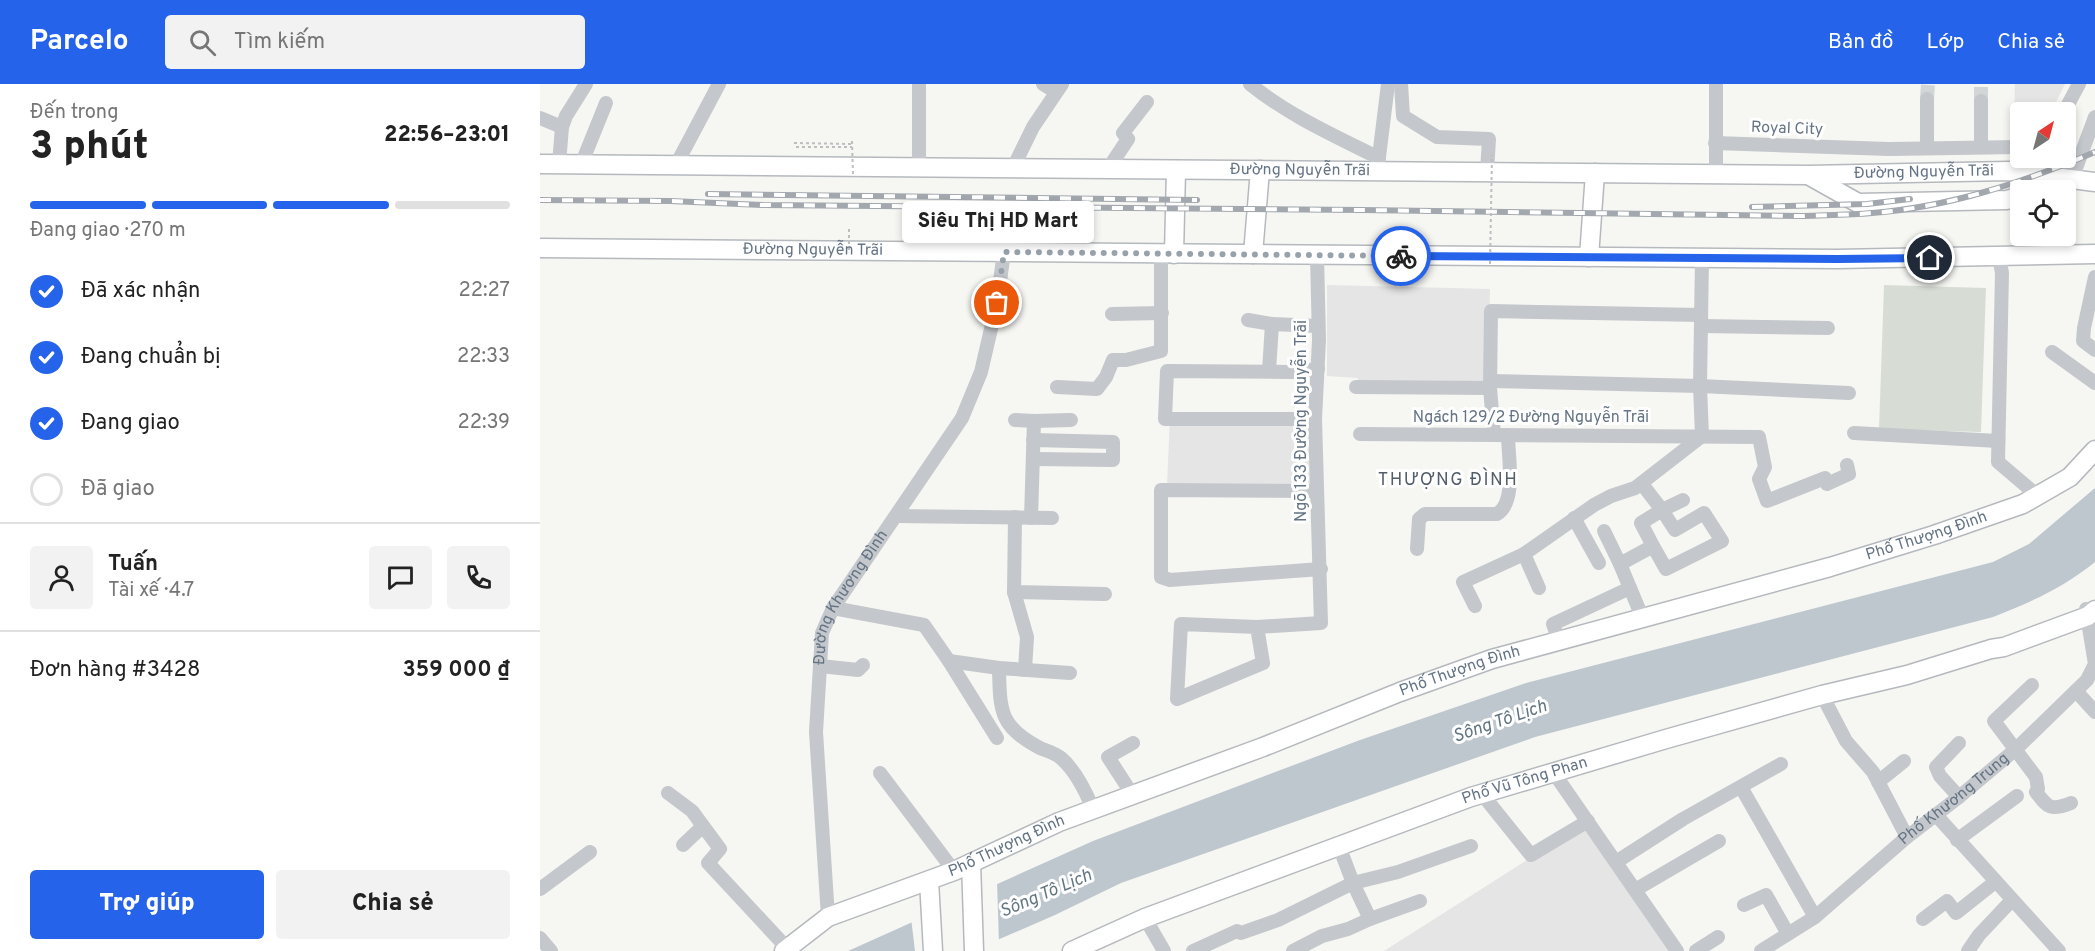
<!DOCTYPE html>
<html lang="vi">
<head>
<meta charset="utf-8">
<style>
	body { margin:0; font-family:Overpass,sans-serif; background:#f2f2f2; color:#222; height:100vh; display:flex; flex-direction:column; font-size:22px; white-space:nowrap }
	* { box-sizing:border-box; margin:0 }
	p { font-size:20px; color:#767676 }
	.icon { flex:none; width:33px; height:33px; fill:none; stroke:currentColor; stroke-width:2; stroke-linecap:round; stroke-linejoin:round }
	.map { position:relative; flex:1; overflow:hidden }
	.sheet { display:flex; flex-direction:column; background:#fff; width:540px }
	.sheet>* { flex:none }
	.needle { width:39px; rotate:36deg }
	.controls { position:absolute; left:1470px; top:18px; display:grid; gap:12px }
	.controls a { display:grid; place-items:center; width:66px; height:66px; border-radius:6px; background:#fff; box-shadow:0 3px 9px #0003; font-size:30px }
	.pin { position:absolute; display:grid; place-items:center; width:51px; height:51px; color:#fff; margin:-26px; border:3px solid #fff; border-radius:50%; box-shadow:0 2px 6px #0007 }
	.courier { position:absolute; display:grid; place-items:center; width:60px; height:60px; margin:-30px; border:4px solid #2563eb; border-radius:50%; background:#fff; color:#222; box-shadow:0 2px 8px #0007 }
	.bubble { position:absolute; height:42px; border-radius:6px; background:#fff; box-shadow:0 3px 9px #0003; font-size:20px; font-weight:800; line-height:42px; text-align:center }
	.headline em { font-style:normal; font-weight:800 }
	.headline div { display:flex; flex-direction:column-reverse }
	.headline { display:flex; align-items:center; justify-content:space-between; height:102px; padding:0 30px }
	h1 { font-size:39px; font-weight:800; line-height:45px }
	.bar { display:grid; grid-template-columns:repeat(4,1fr); gap:9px 6px; align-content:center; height:72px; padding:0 30px }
	.bar i { height:8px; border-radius:4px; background:#e0e0e0 }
	.bar .on { background:#2563eb }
	.bar p { grid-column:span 4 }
	.line { display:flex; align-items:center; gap:15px; padding:0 30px; border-top:2px solid #e0e0e0 }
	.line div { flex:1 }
	.round { display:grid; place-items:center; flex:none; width:63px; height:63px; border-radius:6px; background:#f2f2f2 }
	ol { padding:0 30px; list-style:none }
	li { display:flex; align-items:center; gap:18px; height:66px }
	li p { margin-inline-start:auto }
	li .icon { padding:6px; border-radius:50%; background:#2563eb; color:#fff; stroke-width:4 }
	li:last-child { color:#767676 }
	li i { width:33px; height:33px; border:3px solid #e0e0e0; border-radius:50% }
	.action { display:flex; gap:12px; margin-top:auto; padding:12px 30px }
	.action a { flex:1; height:69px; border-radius:6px; background:#2563eb; color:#fff; font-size:24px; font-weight:800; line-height:69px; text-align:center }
	.action a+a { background:#f2f2f2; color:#222 }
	header { display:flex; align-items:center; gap:36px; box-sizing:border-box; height:84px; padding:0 30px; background:#2563eb; color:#fff }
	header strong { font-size:28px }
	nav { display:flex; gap:33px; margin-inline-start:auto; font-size:21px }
	.search { width:420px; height:54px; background:#f2f2f2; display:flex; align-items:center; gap:15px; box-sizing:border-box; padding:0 21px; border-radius:6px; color:#767676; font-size:22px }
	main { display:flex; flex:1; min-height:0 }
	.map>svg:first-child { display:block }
</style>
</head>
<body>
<header>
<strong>Parcelo</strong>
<div class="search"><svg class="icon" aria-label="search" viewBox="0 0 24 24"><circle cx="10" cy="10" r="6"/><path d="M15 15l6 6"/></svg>Tìm kiếm</div>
<nav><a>Bản đồ</a><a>Lớp</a><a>Chia sẻ</a></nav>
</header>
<main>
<section class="sheet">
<div class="headline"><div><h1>3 phút</h1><p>Đến trong</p></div><em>22:56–23:01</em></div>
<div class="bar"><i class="on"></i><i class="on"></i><i class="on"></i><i></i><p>Đang giao · 270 m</p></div>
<ol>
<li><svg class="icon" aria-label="check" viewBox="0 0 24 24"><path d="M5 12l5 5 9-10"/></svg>Đã xác nhận<p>22:27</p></li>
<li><svg class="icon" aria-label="check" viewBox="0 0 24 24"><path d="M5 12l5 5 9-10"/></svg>Đang chuẩn bị<p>22:33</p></li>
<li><svg class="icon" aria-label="check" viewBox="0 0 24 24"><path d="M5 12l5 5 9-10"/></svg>Đang giao<p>22:39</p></li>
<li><i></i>Đã giao</li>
</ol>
<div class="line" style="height:108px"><a class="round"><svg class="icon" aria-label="person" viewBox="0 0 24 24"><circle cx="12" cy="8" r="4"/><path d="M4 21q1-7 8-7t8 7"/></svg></a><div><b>Tuấn</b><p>Tài xế · 4.7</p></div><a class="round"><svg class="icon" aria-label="chat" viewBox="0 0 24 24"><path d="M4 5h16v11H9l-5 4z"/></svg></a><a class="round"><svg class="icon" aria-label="phone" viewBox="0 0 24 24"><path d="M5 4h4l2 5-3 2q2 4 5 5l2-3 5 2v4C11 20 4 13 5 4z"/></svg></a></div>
<div class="line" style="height:78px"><div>Đơn hàng #3428</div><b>359 000 ₫</b></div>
<div class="action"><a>Trợ giúp</a><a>Chia sẻ</a></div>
</section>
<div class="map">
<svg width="1555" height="867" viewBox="0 0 1555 867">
	<rect width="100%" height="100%" fill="#f6f6f3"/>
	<g fill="#e4e5e4">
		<polygon points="1475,0 1525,0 1511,28 1480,29 1474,29"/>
		<polygon points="787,201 950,205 948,300 818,299 818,294 787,292"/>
		<polygon points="630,333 774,333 774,401 627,402"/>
		<polygon points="1047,738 1134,867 844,867"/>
	</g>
	<polygon fill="#d7ddd4" points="1344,201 1446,204 1441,348 1339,345"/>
	<path fill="#bec7cd" d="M1555 404V478C1523 504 1491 518 1453 533L995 653 581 799 515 831 432 867H308L553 757 820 656 986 599 1453 478 1489 460Z"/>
	<polygon fill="#f6f6f3" points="457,797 459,859 439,867 375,867 371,834"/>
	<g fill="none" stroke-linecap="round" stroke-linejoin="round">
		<g stroke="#d2d6d7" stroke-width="14" stroke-dasharray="14 7" stroke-linecap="butt">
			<polyline points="1387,15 1388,0"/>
			<polyline points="1441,17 1441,0"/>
		</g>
		<defs>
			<g id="major">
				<path id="s3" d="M0 80 1268 91 1468 87 1555 98"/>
				<polyline points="1270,92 1318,119 1467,116 1480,112"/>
				<polyline points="1499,106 1529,98"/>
				<path id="s4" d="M0 164 1297 175 1555 170"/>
				<polyline points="634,170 636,86"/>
				<polyline points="713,170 720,86"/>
				<polyline points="1049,173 1055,89"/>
				<polyline points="431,779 434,867"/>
				<polyline points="389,797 393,867"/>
				<path id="s5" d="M244 867 288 833 414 787 519 738 723 663 860 608 952 575 1290 483 1394 451 1483 420 1530 393 1555 366"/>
				<path id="s6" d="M532 867 605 834 931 713 1126 655 1282 611 1367 591 1451 565 1464 563 1548 532 1555 526"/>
			</g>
		</defs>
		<use href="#major" stroke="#b5b9bd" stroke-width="21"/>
		<g stroke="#bcbec0" stroke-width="2" stroke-dasharray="3 3" stroke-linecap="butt">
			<polyline points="254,59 312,60"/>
			<polyline points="256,63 312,63"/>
		</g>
		<g stroke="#c4c7cb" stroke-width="14">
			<polyline points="379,0 379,83"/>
			<polyline points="503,0 516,8"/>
			<path d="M710 0C748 31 795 52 839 74"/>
			<polyline points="861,0 863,32 897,53 949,55 947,88"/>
			<polyline points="1176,0 1176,90"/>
			<polyline points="1441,17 1441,63"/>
			<polyline points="1524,28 1539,0"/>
			<polyline points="0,34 22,43"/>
			<polyline points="1175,59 1349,65 1480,63"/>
			<polyline points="1387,63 1387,15"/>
			<polyline points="1505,74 1503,82 1536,96 1536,84 1555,33"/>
			<polyline points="19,80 22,43 26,32 46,0"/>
			<polyline points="41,81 66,19"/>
			<polyline points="136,81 179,0"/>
			<polyline points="838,81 848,0"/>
			<polyline points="473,84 493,43 522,0"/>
			<polyline points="568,85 588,55 583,49 607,18"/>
			<polyline points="1459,173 1462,189 1458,378 1492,407 1496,413"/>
			<polyline points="1162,174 1160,302 1162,352"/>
			<polyline points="1555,193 1544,244 1543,257 1555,266"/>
			<polyline points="572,230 622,229"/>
			<polyline points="708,236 732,240 778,242"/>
			<polyline points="1161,242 1288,244"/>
			<polyline points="1512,268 1555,299"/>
			<polyline points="729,287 732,240"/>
			<polyline points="951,297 1160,302 1309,309"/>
			<polyline points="517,303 557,305 566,293 573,276 586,276 621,267 621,170"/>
			<polyline points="816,303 950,304"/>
			<polyline points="775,335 625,335 627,287 752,288 778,285"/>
			<polyline points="475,336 494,337 491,434"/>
			<polyline points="494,337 531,336"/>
			<polyline points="1314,349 1458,357"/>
			<polyline points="820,350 1219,353 1225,383 1219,395 1227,417 1285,394 1287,400 1309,390 1307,381"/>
			<polyline points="954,351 950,304 951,227 1161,231"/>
			<polyline points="493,375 573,376 573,358 493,356"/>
			<polyline points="1102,400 1122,426 1143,416"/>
			<polyline points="777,407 621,406 621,493 630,496 781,485"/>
			<polyline points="356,432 512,434"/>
			<polyline points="475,433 474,508 565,510"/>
			<polyline points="1034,434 1059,479"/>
			<polyline points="1064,447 1080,480 1103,535"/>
			<path d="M877 465 879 435 885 430H957C977 418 968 372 968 351"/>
			<polyline points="984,470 999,504"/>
			<polyline points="1080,480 1113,462 1101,439 1122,426 1135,446 1164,429 1182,457 1126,485 1113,462"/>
			<polyline points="474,508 487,553 485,586"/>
			<polyline points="935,522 923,498 984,470 1054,421 1071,412 1095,404 1162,352"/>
			<polyline points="293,524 384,541 409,577 459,584 530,589"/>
			<polyline points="717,543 723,579 637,615 641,540 717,543 781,539 775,335 779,256 777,171"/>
			<polyline points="1019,557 1013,540 1090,504"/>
			<polyline points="409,577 457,654"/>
			<polyline points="280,582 318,586 323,581"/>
			<path d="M459 584C460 626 459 643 500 664 507 667 515 669 521 674 535 686 546 708 553 725"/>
			<path d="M1492 601 1454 637 1496 693 1498 705 1496 708C1508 724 1511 727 1531 719"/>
			<polyline points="1536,607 1555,628"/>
			<polyline points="1282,611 1306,657 1333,688 1367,753"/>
			<polyline points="1419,659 1396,683 1400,692 1419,713"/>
			<polyline points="340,689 414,787"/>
			<polyline points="1014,689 1137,867"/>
			<polyline points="1338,698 1364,677"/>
			<polyline points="1201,703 1275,833"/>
			<polyline points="128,709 152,727 180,765 168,779 247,864"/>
			<polyline points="592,710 568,673 593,659"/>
			<polyline points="942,710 991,771 1048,737"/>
			<polyline points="1396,731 1519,867"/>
			<polyline points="1417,756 1477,712"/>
			<polyline points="143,761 163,742"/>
			<polyline points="799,762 813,799 830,835"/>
			<polyline points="1076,778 1143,735 1241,680"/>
			<polyline points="0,805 50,768"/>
			<polyline points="1095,806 1179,757"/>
			<polyline points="1204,821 1226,811 1248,850"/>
			<path id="s1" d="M288 833 276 648 282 549 293 524 422 334 441 288 457 219 464 168"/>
			<polyline points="605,834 624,867"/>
			<polyline points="1383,835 1407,817 1416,829 1455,798"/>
			<polyline points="0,854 11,867"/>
			<polyline points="653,867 697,847 701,849 738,836 813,799 858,788 931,762"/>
			<polyline points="753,867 782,852 808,845 830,835 880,817"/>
			<polyline points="1156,867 1178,853"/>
			<path id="s2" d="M1221 867 1275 833 1367 753 1419 713 1476 665 1547 596 1555 580 1546 525"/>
			<polyline points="1428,867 1439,851 1472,816"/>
		</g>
		<use href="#major" stroke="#fff" stroke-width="18"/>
		<defs>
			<g id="rail">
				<polyline points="168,110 657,116"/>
				<path d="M0 116 130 117 222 121 821 126 1263 132C1286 131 1309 131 1332 129 1410 123 1484 98 1555 68"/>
				<polyline points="1212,123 1327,120 1370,115"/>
			</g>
		</defs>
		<use href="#rail" stroke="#a2a8ae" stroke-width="6"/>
		<use href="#rail" stroke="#fff" stroke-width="4" stroke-dasharray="11" stroke-linecap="butt"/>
		<g stroke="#bcbec0" stroke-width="2" stroke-dasharray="3 3" stroke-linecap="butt">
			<polyline points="312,57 313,90"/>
			<polyline points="309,145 309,169"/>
			<polyline points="950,180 952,71"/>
		</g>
	</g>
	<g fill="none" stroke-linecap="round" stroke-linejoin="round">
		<polyline stroke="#98a2ab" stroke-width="6" stroke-dasharray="0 10.8" points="457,219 464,168 861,172"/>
		<polyline stroke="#2563eb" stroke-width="8" points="861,172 1297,175 1390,174"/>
	</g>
	<g text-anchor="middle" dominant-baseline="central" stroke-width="6" stroke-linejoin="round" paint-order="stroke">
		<g font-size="16" fill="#657484" stroke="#fff">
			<text transform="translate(1247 45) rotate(2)">Royal City</text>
			<text stroke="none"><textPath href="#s3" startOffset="760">Đường Nguyễn Trãi</textPath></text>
			<text stroke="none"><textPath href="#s3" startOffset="1384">Đường Nguyễn Trãi</textPath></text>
			<text stroke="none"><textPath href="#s4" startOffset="273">Đường Nguyễn Trãi</textPath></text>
			<text x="991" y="334">Ngách 129/2 Đường Nguyễn Trãi</text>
			<text transform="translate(762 337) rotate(-90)">Ngõ 133 Đường Nguyễn Trãi</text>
			<text stroke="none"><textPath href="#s5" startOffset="1220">Phố Thượng Đình</textPath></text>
			<text stroke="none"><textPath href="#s1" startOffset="328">Đường Khương Đình</textPath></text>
			<text stroke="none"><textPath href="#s5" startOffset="734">Phố Thượng Đình</textPath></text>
			<text stroke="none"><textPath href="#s6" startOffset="484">Phố Vũ Tông Phan</textPath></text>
			<text stroke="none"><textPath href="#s2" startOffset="246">Phố Khương Trung</textPath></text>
			<text stroke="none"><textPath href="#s5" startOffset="248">Phố Thượng Đình</textPath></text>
		</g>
		<g font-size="18" letter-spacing="1.5" fill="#535e69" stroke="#fff">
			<text x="908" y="396">THƯỢNG ĐÌNH</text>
		</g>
		<g font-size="18" font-style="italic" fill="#617581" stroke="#fff">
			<text transform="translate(960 638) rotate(-19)">Sông Tô Lịch</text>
			<text transform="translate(506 810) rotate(-23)">Sông Tô Lịch</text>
		</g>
	</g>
</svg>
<div class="controls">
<a><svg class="needle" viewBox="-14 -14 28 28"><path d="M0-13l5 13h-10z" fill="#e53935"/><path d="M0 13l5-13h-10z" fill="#767676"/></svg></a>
<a><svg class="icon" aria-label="locate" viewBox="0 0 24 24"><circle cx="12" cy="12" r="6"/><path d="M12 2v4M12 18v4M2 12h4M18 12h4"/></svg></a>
</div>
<div class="pin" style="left:457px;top:219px;background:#ea580c"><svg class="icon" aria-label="bag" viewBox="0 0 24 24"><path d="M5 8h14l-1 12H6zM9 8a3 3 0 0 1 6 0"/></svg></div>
<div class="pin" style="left:1390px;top:174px;background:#1f2937"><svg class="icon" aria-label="home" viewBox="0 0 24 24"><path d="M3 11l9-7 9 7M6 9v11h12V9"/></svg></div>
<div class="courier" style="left:861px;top:172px"><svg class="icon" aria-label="bike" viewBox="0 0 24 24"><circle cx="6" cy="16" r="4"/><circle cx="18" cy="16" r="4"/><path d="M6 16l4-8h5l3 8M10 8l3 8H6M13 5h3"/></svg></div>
<div class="bubble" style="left:362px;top:117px;width:192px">Siêu Thị HD Mart</div>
</div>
</main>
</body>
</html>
